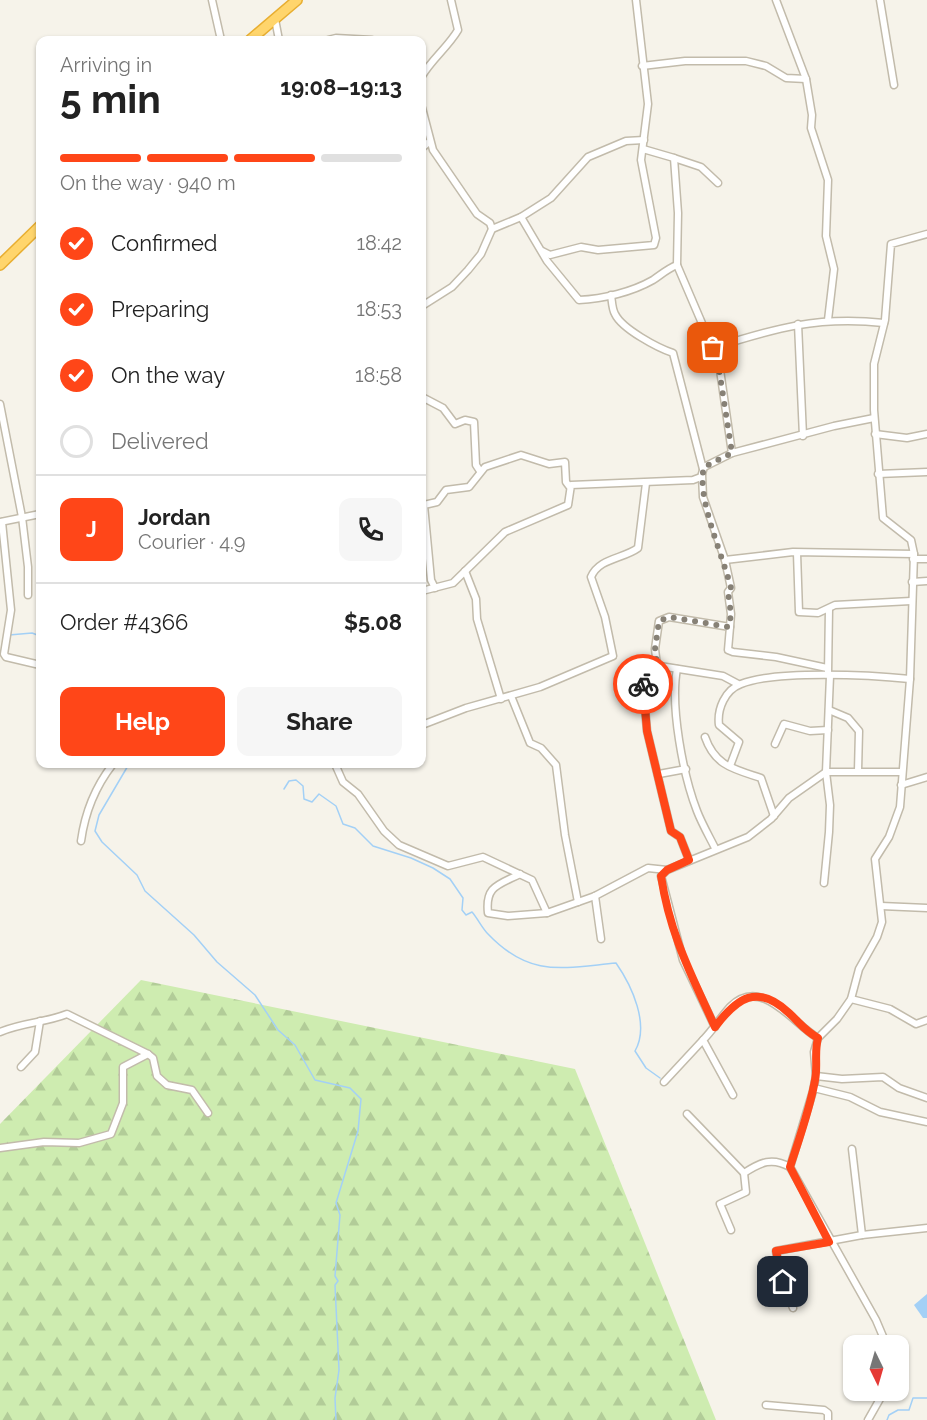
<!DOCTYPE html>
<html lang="en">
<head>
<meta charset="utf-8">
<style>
	body { margin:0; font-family:Raleway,sans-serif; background:#f6f6f6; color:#222; height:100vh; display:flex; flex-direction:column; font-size:22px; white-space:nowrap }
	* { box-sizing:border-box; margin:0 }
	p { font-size:20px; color:#767676 }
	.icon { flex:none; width:33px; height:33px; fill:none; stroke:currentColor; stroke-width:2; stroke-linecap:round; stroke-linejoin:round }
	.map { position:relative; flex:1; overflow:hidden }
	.panel { position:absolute; left:36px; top:36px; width:390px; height:732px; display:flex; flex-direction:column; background:#fff; border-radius:12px; box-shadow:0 2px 4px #0004 }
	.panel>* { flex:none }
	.needle { width:39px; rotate:175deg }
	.tools { position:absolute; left:843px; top:1335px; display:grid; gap:12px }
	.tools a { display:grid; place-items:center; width:66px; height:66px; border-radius:12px; background:#fff; box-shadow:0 2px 4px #0004; font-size:30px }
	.pin { position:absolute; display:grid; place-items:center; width:51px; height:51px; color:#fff; margin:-26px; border-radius:12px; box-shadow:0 3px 9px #0006 }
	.courier { position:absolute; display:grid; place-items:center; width:60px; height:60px; margin:-30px; border:4px solid #ff4618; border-radius:50%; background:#fff; color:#222; box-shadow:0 2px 8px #0007 }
	.summary em { font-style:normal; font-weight:700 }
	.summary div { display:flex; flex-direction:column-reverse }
	.summary { display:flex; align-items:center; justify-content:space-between; height:102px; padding:0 24px }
	h1 { font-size:39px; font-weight:700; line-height:45px }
	.bar { display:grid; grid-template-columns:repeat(4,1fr); gap:9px 6px; align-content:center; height:72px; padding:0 24px }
	.bar i { height:8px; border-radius:4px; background:#e0e0e0 }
	.bar .current { background:#ff4618 }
	.bar p { grid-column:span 4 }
	.line { display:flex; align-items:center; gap:15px; padding:0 24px; border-top:2px solid #e0e0e0 }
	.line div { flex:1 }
	.round { display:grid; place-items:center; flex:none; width:63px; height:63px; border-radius:12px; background:#f6f6f6 }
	ol { padding:0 24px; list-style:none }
	li { display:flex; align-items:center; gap:18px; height:66px }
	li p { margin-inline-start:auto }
	li .icon { padding:6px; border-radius:50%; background:#ff4618; color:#fff; stroke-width:4 }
	li:last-child { color:#767676 }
	li i { width:33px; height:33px; border:3px solid #e0e0e0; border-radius:50% }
	.button { display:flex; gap:12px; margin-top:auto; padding:12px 24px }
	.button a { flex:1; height:69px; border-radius:12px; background:#ff4618; color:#fff; font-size:24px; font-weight:700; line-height:69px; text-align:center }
	.button a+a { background:#f6f6f6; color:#222 }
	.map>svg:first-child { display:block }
</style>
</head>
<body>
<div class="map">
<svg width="927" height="1420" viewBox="0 0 927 1420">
	<defs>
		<pattern id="forest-firs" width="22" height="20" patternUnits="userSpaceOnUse" patternTransform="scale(1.5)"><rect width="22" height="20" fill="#ceecb0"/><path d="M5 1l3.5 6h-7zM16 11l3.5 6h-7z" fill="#b2cc98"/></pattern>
	</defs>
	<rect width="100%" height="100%" fill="#f6f3ea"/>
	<polygon fill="url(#forest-firs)" points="141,980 575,1069 716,1420 0,1420 0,1124"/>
	<polygon fill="#a3d0f6" points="927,1294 927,1318 923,1318 914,1305"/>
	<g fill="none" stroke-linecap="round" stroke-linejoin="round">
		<g stroke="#a3d0f6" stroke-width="1.5">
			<polyline points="9,635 32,633 40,636"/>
			<polyline points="129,764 99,815 95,831 102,842 137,875 145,891 194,935 217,962 255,995 278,1030 295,1045 315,1080 350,1088 361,1099 358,1131 336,1203 340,1215 335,1276 338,1281 335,1285 339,1370 335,1398 336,1420"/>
			<path d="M284 789 289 781 296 780 303 786 304 799 312 802 319 794 336 806 343 824 355 828 373 846 411 858 433 868 450 879 463 898 462 910 466 915 472 912C478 919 482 928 488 934 530 978 562 968 616 963 632 986 650 1025 635 1051L646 1068 660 1078"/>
			<polyline points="887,1420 889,1415 898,1410 909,1410 913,1398 927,1398"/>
		</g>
		<defs>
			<g id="minor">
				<polyline points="212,0 221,40"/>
				<polyline points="776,0 806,79 812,115 811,128 828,180 826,236 834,269 828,320"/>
				<polyline points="880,0 894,85"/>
				<polyline points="275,19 279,40"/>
				<polyline points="328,40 336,38 372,40"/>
				<polyline points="642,66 685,61 746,61 766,66 786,78 806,79"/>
				<path d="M422 76C432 59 448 47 458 30L451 0"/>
				<polyline points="422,108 433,150 468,201 477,214 490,223 492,229 481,254 468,270 452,287 422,306"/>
				<polyline points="422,148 429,142"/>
				<polyline points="674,158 701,167 718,183"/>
				<path d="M521 217 547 261 579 300C603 299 632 292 653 280 662 274 667 269 677 265"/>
				<polyline points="492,229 521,217 551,198 588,157 626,141 644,140"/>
				<polyline points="542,251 550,255 581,247 598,250 654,245 656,238 641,160 648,104 636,0"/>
				<path d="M611 295C612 301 612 309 615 314 622 329 658 348 673 353L703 469"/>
				<polyline points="798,324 803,436"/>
				<path d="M713 348C776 328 817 316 884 323"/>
				<polyline points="422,397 443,408 455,424 465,420 474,422 476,465 480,471"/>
				<polyline points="0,404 22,517 28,567 28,595"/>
				<polyline points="875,434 907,438 927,434"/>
				<polyline points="732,453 834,426 874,418"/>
				<polyline points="878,474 927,472"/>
				<polyline points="702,475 703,497 725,560 793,552 914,554"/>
				<polyline points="0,522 40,514"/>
				<polyline points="2,522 11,610 4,654 6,657 40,665"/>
				<polyline points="797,553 799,612 818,613 835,605 911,601"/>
				<polyline points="913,559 927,559"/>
				<polyline points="725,560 731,588 728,592 731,614 730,627"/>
				<polyline points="465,571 476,599 477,619 501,699"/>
				<polyline points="912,582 927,581"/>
				<polyline points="435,588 431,580 424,505 437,502 446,490 469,487 485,467 521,455 549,464 565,462 566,482 569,486"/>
				<polyline points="422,591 453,583 505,532 568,505 571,485 693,480 701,477 704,467 732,453 719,363 677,265 678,213 674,158 643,149"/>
				<polyline points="657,665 655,649 659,621 669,617 730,627 728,650 733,652 776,657 827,668"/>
				<path d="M677 669C670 706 683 775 697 811 702 824 709 836 715 848"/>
				<polyline points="828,673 829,609"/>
				<polyline points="511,696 530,743 541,748 556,765 565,835 578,902"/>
				<polyline points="829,710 848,718 859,731 858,771"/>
				<path d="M422 725 466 708 540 687 613 656 605 617 591 577C599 558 623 559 638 548L646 483"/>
				<path d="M705 737C715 766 734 769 761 778L774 816"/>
				<polyline points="775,744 784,724 810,731 828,730"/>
				<polyline points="335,764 343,782 358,794 384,831 399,845 448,866 483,857 532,880 547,913 595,896 648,868 667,870 748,837 771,819 789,798 826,772 902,772"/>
				<path d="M730 766 739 742 719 725C717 709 725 690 741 684 775 670 872 675 910 679"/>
				<polyline points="659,774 686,769"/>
				<polyline points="901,785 927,777"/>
				<path d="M81 841C85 812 95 787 113 764"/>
				<polyline points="689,860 680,837 671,831 647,731 641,663 723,676 738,684"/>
				<polyline points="667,870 661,876 683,960 715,1027"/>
				<path d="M520 874C498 885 485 886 488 913L508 916 547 913"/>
				<polyline points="824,883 829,832 830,805 826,772 830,676"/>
				<polyline points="595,896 601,939"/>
				<polyline points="881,906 927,908"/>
				<polyline points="851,999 890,1009 916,1024 927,1020"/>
				<path d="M0 1032C24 1022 44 1023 67 1014L148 1054 153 1058 157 1076 167 1085 192 1090 208 1113"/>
				<polyline points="21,1067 35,1052 40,1021"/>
				<polyline points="816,1076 842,1079 883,1077 899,1088 927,1098"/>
				<polyline points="664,1082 703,1040"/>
				<polyline points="814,1088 850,1097 880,1112 927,1122"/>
				<path d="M733 1095 703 1040C713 1030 720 1018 730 1007 762 975 793 1024 818 1038"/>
				<path d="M687 1114 744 1173C761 1162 772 1157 790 1167"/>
				<polyline points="0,1148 44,1142 79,1143 111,1134 123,1103 123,1067 148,1054"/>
				<polyline points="852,1149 862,1235"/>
				<polyline points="731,1230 720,1204 746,1192 744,1173"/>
				<polyline points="793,1308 779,1269 776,1251 862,1235 927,1228"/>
				<polyline points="887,1346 876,1320 790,1167 813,1091 816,1076 814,1052 818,1038 837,1019 851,999 859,969 877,937 882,922 875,859 889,837 900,807 910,679 914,554 911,540 883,518 874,410 874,364 885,320 891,244 927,234"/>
				<polyline points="766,1405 824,1410 828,1413 828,1420"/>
				<polyline points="868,1420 885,1390"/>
			</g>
			<g id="highway">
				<polyline points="250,40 297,0"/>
				<polyline points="0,265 40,226"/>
			</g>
		</defs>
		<use href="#minor" stroke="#c2bbab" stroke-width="9"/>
		<use href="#highway" stroke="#e8ae31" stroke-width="12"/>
		<use href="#minor" stroke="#fff" stroke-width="6"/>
		<use href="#highway" stroke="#ffd56c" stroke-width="9"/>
	</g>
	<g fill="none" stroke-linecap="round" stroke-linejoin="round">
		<path stroke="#878176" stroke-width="6" stroke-dasharray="0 10.8" d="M643 684 641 663 657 665 655 649 659 621 669 617 729 627 731 614 728 592 731 588C723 556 696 497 704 467L732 453 718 363 713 348"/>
		<path stroke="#ff4618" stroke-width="8" d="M643 684 647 731 671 831 680 837 689 860 667 870 661 876C670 935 691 974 715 1027 737 998 757 983 789 1013 800 1023 804 1030 818 1038 814 1052 818 1066 815 1080 810 1109 799 1139 790 1167L829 1242 776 1251 783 1282"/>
	</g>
</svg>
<div class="tools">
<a><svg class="needle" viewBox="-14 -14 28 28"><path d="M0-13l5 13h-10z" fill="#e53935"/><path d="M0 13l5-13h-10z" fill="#767676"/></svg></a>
</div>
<div class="pin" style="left:713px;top:348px;background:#ea580c"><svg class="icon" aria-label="bag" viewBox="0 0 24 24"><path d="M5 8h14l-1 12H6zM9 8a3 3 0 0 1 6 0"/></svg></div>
<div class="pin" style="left:783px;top:1282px;background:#1f2937"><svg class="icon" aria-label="home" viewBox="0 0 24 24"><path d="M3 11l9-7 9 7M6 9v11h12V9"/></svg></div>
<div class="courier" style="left:643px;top:684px"><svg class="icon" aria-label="bike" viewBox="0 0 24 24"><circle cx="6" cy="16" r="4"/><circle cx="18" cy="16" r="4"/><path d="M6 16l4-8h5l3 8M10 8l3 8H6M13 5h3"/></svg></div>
<section class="panel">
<div class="summary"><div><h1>5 min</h1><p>Arriving in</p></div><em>19:08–19:13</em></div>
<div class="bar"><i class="current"></i><i class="current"></i><i class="current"></i><i></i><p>On the way · 940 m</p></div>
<ol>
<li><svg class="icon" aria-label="check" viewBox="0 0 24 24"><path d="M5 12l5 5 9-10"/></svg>Confirmed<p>18:42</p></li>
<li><svg class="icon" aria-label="check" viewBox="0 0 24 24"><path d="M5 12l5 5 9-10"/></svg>Preparing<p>18:53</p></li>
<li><svg class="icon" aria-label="check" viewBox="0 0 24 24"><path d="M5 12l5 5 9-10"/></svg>On the way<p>18:58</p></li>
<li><i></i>Delivered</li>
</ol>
<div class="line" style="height:108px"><b class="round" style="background:#ff4618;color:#fff">J</b><div><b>Jordan</b><p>Courier · 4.9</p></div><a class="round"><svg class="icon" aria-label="phone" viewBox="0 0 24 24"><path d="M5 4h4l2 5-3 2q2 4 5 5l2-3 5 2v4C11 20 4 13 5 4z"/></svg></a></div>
<div class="line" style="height:78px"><div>Order #4366</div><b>$5.08</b></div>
<div class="button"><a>Help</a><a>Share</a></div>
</section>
</div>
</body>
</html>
